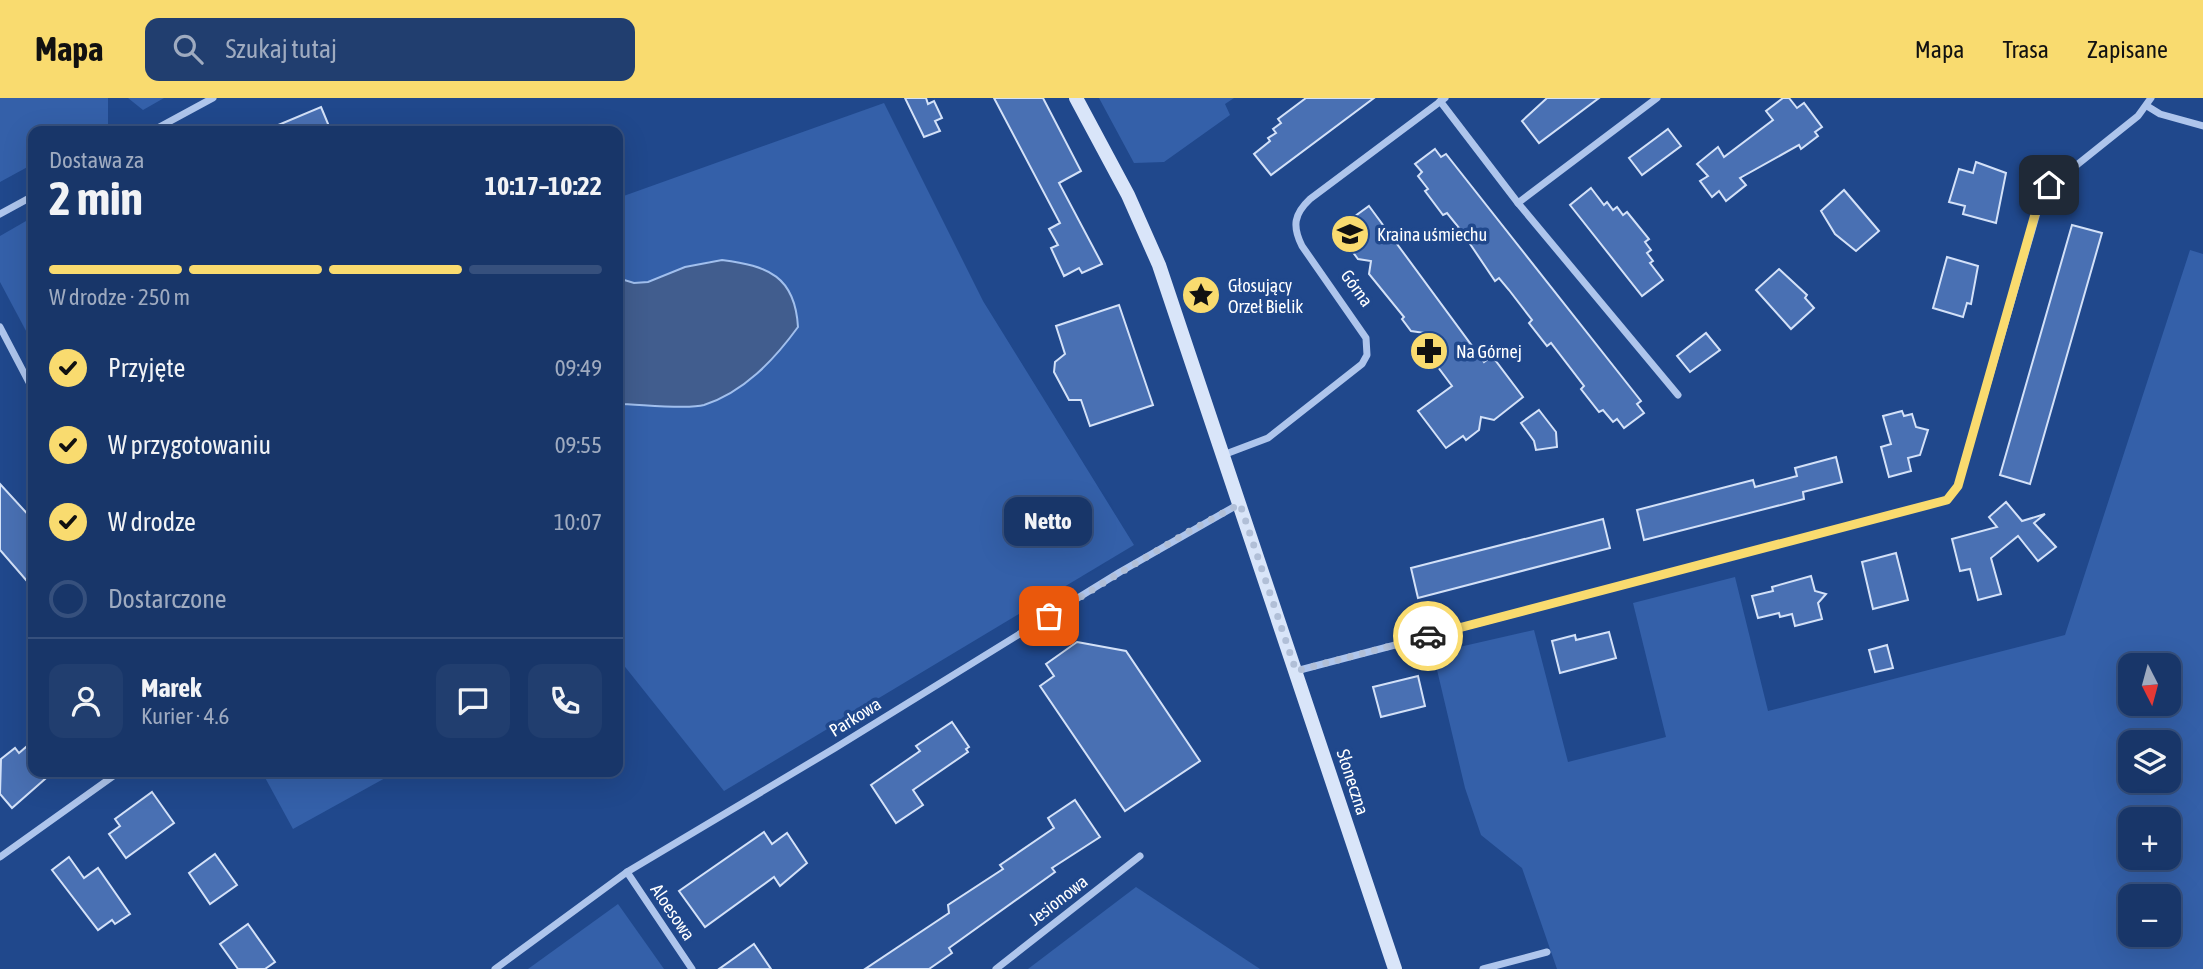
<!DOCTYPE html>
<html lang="pl">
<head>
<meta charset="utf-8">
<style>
	body { margin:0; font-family:"Asap Condensed",sans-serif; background:#213e6f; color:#f1f3f6; height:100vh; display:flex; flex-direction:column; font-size:26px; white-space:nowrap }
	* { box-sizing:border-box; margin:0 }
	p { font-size:23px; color:#9fabc0 }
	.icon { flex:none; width:38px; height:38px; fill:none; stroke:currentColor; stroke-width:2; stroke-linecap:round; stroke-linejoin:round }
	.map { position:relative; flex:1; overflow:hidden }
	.sheet { position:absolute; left:28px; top:28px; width:595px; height:651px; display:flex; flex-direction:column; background:#183669; border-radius:14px; box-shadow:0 7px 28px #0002,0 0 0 2px #36507d }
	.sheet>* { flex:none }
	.needle { width:46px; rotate:174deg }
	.fabs { position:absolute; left:2118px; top:555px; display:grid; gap:14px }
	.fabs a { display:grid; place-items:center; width:63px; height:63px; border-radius:14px; background:#183669; box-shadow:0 7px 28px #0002,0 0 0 2px #36507d; font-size:35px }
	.pin { position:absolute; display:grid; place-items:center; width:60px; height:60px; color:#fff; margin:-30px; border-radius:14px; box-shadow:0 4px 10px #0006 }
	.courier { position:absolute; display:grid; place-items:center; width:70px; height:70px; margin:-35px; border:5px solid #f9db6f; border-radius:50%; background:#fff; color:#222; box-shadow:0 2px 9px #0007 }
	.bubble { position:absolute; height:49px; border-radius:14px; background:#183669; box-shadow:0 7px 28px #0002,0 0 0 2px #36507d; font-size:23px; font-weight:700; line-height:49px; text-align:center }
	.headline em { font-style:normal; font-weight:700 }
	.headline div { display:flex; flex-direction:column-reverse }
	.headline { display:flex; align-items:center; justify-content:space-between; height:119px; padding:0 21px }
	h1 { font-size:46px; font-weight:700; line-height:52px }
	.bar { display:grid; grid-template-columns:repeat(4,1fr); gap:10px 7px; align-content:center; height:84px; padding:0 21px }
	.bar i { height:9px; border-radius:5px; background:#36507d }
	.bar .current { background:#f9db6f }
	.bar p { grid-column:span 4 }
	.line { display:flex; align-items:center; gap:18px; padding:0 21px; border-top:2px solid #36507d }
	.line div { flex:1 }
	.round { display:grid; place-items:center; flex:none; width:74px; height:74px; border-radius:14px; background:#213e6f }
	ol { padding:0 21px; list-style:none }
	li { display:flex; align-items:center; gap:21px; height:77px }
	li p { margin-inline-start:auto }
	li .icon { padding:7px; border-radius:50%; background:#f9db6f; color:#111; stroke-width:4 }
	li:last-child { color:#9fabc0 }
	li i { width:38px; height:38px; border:4px solid #36507d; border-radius:50% }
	header { display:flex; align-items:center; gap:42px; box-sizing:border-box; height:98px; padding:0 35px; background:#f9db6f; color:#111 }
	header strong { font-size:33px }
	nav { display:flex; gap:38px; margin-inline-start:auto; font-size:24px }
	.search { width:490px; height:63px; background:#213e6f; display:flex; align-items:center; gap:18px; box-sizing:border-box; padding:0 24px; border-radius:14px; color:#9fabc0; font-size:26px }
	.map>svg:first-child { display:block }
</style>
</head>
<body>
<header>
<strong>Mapa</strong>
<div class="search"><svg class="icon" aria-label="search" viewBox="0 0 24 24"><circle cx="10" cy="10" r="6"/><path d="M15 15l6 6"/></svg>Szukaj tutaj</div>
<nav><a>Mapa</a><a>Trasa</a><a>Zapisane</a></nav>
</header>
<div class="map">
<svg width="2203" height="871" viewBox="0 0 2203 871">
	<rect width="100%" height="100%" fill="#20488c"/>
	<g fill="#3460a9" fill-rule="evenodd">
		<polygon points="0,0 108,0 108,27 96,33 33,33 33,66 0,84"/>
		<polygon points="128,0 164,0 143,12"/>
		<polygon points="1099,0 1234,0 1225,6 1230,17 1164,64 1134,65"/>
		<polygon points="884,5 983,203 1134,447 724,693 618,560 618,306 703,307 710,163 648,184 634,185 618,180 618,100"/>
		<polygon points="33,119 33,246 0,184 0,138"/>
		<path d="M2190 152 2203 156V871H1557L1522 770 1481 737 1465 690 1433 555 1534 532 1568 664 1666 639 1633 505 1735 479 1768 613 2065 537ZM2130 567H2168V606H2130ZM2130 644H2168V682H2130ZM2130 721H2168V760H2130ZM2130 798H2168V836H2130Z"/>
		<polygon points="262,674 396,674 293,731"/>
		<polygon points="1136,789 1260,871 1028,871"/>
		<polygon points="618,806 664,871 528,871"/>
	</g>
	<path fill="#415d8e" stroke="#a1bfed" stroke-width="2" d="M722 162C768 168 795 178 798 229 774 262 744 294 704 307 687 312 638 306 618 306V180L634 185 648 184 685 169Z"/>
	<g fill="#4970b3" stroke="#d3e1f8" stroke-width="2">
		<polygon points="905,0 926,0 928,6 934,3 942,20 935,23 940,33 924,39"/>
		<polygon points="994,0 1043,0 1081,73 1059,85 1102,166 1082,175 1079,170 1064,178 1051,150 1058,147 1049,131 1060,125"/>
		<polygon points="1306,0 1374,0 1271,77 1254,56 1270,43 1268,40 1276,35 1273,31 1281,25 1278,21"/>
		<polygon points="1547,0 1599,0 1539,45 1522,23"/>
		<polygon points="1783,0 1789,0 1797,10 1804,5 1822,29 1815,34 1818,38 1801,51 1799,47 1740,80 1746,87 1726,103 1719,93 1712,99 1700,83 1708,78 1697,66 1718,49 1724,59 1773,22 1766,13"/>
		<polygon points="321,9 331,33 264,33"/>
		<polygon points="1668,31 1681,48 1642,77 1629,60"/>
		<polygon points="1435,51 1441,59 1446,56 1641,303 1637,306 1644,315 1624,330 1617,321 1613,324 1603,312 1599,314 1581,291 1584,288 1551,245 1547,248 1529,225 1532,222 1509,192 1499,180 1495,183 1460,131 1447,115 1443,117 1425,93 1428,91 1418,78 1422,74 1415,66"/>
		<polygon points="1976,64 2006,75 1996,125 1963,116 1965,108 1949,104 1959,71 1973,75"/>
		<polygon points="1591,90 1604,107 1607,104 1613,112 1617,109 1623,117 1627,114 1649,141 1645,144 1651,152 1647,155 1653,163 1650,165 1663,182 1642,198 1570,107"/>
		<polygon points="1844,92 1879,133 1856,153 1835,136 1821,113"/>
		<polygon points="1369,108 1484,264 1492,258 1523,299 1494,322 1481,319 1479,332 1466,342 1463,338 1446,350 1418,313 1452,288 1423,249 1425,235 1411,233 1402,221 1404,219 1369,176 1371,163 1358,161 1336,132"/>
		<polygon points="2072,127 2102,135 2030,386 2000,377"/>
		<polygon points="1947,159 1978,168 1971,206 1967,205 1963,219 1933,210"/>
		<polygon points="1779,171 1807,197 1805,200 1814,210 1791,231 1756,192"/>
		<polygon points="1119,207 1153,307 1090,328 1081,302 1069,302 1054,274 1055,264 1065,256 1056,228"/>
		<polygon points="1706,235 1720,252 1690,274 1677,258"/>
		<polygon points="1539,312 1556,334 1557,349 1536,352 1534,343 1521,325"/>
		<polygon points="1902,313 1904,318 1912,316 1916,329 1928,332 1920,357 1908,360 1911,373 1889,379 1881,349 1891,346 1883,318"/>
		<polygon points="1836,359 1842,384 1803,394 1804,401 1644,442 1637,412 1753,382 1755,389 1797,378 1795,370"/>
		<polygon points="0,386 33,422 33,490 0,452"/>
		<polygon points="2006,404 2022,423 2045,416 2034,425 2056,449 2038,463 2018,438 1991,460 2001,496 1978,502 1970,471 1960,473 1952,441 1997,429 1989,419"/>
		<polygon points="1603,421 1610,450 1418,500 1411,470"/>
		<polygon points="1896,455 1908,502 1873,511 1862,464"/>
		<polygon points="1811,478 1815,493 1826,496 1818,505 1822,521 1795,528 1792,516 1780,519 1779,515 1758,520 1752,498 1773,493 1772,489"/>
		<polygon points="1609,534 1616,560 1560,575 1552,543 1575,537 1576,542"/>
		<polygon points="1077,544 1126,553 1200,663 1125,713 1040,588 1054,578 1046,566"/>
		<polygon points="1887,547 1893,570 1875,574 1869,552"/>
		<polygon points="1418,578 1425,608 1381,619 1373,589"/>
		<polygon points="952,624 969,649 966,651 968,654 913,692 923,707 896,725 871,687 920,653 916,648"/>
		<polygon points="33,643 33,674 53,674 12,710 0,696 1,661 15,650 19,655"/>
		<polygon points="152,694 174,725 126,760 109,736 120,728 115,721"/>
		<polygon points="1075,702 1100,739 1052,770 1055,774 949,850 952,855 929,871 865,871 949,815 948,807 1003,771 1000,767 1054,730 1048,720"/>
		<polygon points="764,734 772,746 787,735 807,765 780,788 774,779 705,829 679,793"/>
		<polygon points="215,756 237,787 210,806 189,775"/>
		<polygon points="69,759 84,780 98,770 130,816 115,826 112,822 98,832 52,772"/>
		<polygon points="248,826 275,864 265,871 238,871 220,846"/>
		<polygon points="754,846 771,871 719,871"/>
	</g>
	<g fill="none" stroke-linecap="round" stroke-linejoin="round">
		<g stroke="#aec5ec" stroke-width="7">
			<polyline points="1440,3 1518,105 1657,0"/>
			<polyline points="2147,8 2160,16 2203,28"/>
			<polyline points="152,33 213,0"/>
			<polyline points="1518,105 1678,297"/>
			<polyline points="0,116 33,98"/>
			<polyline points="0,229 33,292"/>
			<path d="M1223 357 1268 340 1362 266 1367 257 1366 240 1302 148C1292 128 1294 116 1310 101L1445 0"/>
			<polyline points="1296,573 1947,402 1958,388 2043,94 2138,18 2151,0"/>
			<polyline points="0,759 119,674"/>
			<polyline points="627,774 692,871"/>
			<polyline points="495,871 627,774 835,650 1120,474 1239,406"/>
			<polyline points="996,871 1140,758"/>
			<polyline points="1483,871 1547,854"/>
		</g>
		<polyline stroke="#d9e5f9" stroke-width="14" points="1076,0 1128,97 1159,167 1395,871"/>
	</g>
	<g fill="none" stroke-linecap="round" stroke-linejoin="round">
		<polyline stroke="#b1bfd7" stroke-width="7" stroke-dasharray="0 12.6" points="1049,518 1191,432 1240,406 1296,573 1428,538"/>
		<polyline stroke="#f9db6f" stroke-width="9" points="1428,538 1947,402 1958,388 2039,102 2049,87"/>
	</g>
	<defs>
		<symbol id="school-disc" viewBox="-11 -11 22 22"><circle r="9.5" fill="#f9db6f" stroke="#20488c"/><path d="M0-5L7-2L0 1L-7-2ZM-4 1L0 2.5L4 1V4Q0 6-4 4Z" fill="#111"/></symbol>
		<symbol id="sight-disc" viewBox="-11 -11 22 22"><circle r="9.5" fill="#f9db6f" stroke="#20488c"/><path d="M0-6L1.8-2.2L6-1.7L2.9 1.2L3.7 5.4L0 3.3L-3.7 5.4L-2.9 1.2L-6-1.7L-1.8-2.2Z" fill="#111"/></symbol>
		<symbol id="pharmacy-disc" viewBox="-11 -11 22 22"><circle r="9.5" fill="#f9db6f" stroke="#20488c"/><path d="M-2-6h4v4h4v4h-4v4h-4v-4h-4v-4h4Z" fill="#111"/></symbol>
	</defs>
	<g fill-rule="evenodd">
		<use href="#school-disc" x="1328" y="114" width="44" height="44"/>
		<use href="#sight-disc" x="1179" y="175" width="44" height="44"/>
		<use href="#pharmacy-disc" x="1407" y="231" width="44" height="44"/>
	</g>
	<g text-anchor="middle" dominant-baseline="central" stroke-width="7" stroke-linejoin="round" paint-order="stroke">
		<g font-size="18" fill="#fff" stroke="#20488c" text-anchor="start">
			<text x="1377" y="136">Kraina uśmiechu</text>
			<text x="1228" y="187">Głosujący<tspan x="1228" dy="21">Orzeł Bielik</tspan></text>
			<text x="1456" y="253">Na Górnej</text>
		</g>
		<g font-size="18" fill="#fff" stroke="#20488c">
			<text transform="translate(1357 190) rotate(54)">Górna</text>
			<text transform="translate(855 619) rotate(-32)">Parkowa</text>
			<text transform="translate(1353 684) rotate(72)">Słoneczna</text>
			<text transform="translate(1058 802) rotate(-38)">Jesionowa</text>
			<text transform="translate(673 814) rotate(56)">Aloesowa</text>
		</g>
	</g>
</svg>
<div class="fabs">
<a><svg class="needle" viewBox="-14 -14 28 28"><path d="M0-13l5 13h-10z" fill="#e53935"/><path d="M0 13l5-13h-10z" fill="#9fabc0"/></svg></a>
<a><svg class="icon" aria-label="layers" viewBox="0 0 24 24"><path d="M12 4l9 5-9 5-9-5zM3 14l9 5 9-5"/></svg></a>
<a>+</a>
<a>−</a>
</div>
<div class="pin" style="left:1049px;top:518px;background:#ea580c"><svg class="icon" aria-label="bag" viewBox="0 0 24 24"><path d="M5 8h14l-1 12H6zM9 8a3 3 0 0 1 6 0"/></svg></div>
<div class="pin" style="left:2049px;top:87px;background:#1f2937"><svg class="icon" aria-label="home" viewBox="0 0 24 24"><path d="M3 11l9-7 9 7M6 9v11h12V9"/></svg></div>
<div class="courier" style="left:1428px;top:538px"><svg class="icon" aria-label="car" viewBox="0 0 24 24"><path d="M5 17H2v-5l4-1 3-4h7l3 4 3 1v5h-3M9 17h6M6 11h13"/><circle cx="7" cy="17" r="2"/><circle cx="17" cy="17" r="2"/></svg></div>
<div class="bubble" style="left:1004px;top:399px;width:88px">Netto</div>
<section class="sheet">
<div class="headline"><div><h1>2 min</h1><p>Dostawa za</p></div><em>10:17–10:22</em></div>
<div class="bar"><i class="current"></i><i class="current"></i><i class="current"></i><i></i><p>W drodze · 250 m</p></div>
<ol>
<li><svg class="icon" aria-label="check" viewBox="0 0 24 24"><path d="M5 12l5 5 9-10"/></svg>Przyjęte<p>09:49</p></li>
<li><svg class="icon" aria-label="check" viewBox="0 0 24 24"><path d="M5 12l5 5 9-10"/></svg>W przygotowaniu<p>09:55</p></li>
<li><svg class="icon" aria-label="check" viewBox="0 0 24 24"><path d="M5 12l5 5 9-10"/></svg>W drodze<p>10:07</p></li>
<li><i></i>Dostarczone</li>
</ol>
<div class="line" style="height:126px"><a class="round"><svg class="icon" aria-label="person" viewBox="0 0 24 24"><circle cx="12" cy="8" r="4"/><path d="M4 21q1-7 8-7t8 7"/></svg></a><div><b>Marek</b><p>Kurier · 4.6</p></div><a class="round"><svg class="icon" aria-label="chat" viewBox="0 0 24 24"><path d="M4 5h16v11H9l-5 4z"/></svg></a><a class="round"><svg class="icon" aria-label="phone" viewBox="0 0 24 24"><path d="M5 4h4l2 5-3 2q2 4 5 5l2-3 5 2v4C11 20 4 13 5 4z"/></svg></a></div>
</section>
</div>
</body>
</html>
